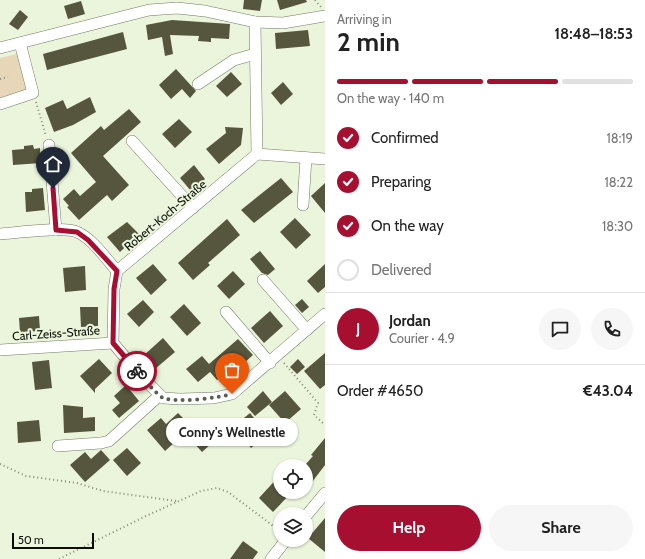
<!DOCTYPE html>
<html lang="en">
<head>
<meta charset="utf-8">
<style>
	body { margin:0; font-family:Cabin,sans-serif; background:#f6f6f6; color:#222; height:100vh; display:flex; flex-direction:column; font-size:15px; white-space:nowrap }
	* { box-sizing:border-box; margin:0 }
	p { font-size:13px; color:#767676 }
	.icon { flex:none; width:22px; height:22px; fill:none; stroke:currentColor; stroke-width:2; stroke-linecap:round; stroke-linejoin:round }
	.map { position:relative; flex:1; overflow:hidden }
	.sheet { display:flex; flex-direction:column; background:#fff; width:320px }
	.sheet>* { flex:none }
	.fabs { position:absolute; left:273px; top:459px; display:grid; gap:8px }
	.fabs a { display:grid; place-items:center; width:40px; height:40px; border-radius:50%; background:#fff; box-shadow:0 1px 3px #0004; font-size:20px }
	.scale { position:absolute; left:12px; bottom:10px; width:82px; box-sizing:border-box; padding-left:4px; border:2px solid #0b0e06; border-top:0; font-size:11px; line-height:14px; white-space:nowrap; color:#0b0e06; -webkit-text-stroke:3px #eaf5db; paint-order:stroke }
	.pin { position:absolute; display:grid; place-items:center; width:34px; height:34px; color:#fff; margin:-41px -17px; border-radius:50% 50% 50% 0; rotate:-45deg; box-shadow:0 0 4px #0007 }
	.pin .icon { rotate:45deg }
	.courier { position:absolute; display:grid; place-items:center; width:40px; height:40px; margin:-20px; border:3px solid #a70f31; border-radius:50%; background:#fff; color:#222; box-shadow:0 1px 5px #0007 }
	.bubble { position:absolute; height:28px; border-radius:14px; background:#fff; box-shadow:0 1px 3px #0004; font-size:13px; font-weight:700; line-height:28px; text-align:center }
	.head em { font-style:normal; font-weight:700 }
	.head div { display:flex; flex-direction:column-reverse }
	.head { display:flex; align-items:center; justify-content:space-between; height:68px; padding:0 12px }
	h1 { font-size:26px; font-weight:700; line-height:30px }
	.bar { display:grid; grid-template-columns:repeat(4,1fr); gap:6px 4px; align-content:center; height:48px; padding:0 12px }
	.bar i { height:5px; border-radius:3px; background:#e0e0e0 }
	.bar .current { background:#a70f31 }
	.bar p { grid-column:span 4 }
	.line { display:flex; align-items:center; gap:10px; padding:0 12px; border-top:1px solid #e0e0e0 }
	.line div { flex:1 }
	.round { display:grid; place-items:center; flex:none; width:42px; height:42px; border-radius:21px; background:#f6f6f6 }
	ol { padding:0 12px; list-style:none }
	li { display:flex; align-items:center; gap:12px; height:44px }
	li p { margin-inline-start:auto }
	li .icon { padding:4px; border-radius:50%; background:#a70f31; color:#fff; stroke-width:4 }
	li:last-child { color:#767676 }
	li i { width:22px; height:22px; border:2px solid #e0e0e0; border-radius:50% }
	.primary-button { display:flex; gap:8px; margin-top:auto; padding:8px 12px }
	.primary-button a { flex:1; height:46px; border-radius:24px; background:#a70f31; color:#fff; font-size:16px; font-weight:700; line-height:46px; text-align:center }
	.primary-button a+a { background:#f6f6f6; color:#222 }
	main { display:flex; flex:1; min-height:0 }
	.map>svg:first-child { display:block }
</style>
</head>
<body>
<main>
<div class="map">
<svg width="325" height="559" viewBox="0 0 325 559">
	<rect width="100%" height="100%" fill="#eaf5db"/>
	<polygon fill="#e7d6b8" points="21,53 31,90 0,100 0,58"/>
	<g fill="#56553d">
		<polygon points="244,0 262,0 260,11 243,9"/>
		<polygon points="277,0 306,0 307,2 280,10"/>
		<polygon points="81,1 85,14 68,19 64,6"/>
		<polygon points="20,10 28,17 18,30 9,24"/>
		<polygon points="172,20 230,24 229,39 211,38 211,42 198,41 199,36 170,35 173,54 165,56 162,37 148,40 146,25"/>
		<polygon points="308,30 310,46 276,49 275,33"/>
		<polygon points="123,32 127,49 47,70 43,54"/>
		<polygon points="176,69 196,91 190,98 182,89 171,99 159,85"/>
		<polygon points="231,72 242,84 227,97 216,86"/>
		<polygon points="283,82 293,94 281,105 271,93"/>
		<polygon points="90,97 96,112 73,125 54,132 45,108 63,100 67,109"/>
		<polygon points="129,109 141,122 103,156 129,185 112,201 107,195 79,220 67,207 69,206 63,199 74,189 80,196 96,182 71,153 101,126 104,130"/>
		<polygon points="179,119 192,132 175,148 162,134"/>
		<polygon points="225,127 243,128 241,145 219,164 206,149 226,133"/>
		<polygon points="33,145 34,149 40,148 41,163 13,165 12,150 24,149 24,146"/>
		<polygon points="194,165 205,179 191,191 180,178"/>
		<polygon points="281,178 293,192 254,223 241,210"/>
		<polygon points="325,183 325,213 311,196"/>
		<polygon points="43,188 45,210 26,212 25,192 32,192 32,189"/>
		<polygon points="295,218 311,235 296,249 280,232"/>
		<polygon points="227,219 240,235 208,263 210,265 193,280 178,263"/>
		<polygon points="127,222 139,234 120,252 107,237"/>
		<polygon points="260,251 275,269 268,275 262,273 250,259"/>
		<polygon points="153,264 167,280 151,295 136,278"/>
		<polygon points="325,264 325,287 318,293 307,281"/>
		<polygon points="85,266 86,290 65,292 63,268"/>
		<polygon points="233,271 245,284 229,299 217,286"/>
		<polygon points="302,299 309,307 302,313 295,305"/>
		<polygon points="143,300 154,312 139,327 127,314"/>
		<polygon points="184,304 201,323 187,336 170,317"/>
		<polygon points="80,307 98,307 98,326 81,327"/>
		<polygon points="270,311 283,326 264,343 251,328"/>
		<polygon points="39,316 40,331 20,332 19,318"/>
		<polygon points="163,338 175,352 155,369 143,356"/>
		<polygon points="238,339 253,355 234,372 232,370 227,375 225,374 217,380 210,372 198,382 186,369 202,356 209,364"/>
		<polygon points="325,353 325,385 320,389 304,371"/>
		<polygon points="99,359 112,373 95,389 95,393 80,376"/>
		<polygon points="298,359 305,367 297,374 290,367"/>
		<polygon points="49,360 52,388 35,390 32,362"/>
		<polygon points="126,385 139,401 119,418 112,410 120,403 114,396"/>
		<polygon points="263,391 272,402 255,416 247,407"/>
		<polygon points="285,391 301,409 285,423 269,405"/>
		<polygon points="63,405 83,407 83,418 95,417 95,431 64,433"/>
		<polygon points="178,413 195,430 208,419 221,435 202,452 185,433 165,451 147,430 161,418 166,424"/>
		<polygon points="250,413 267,434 251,448 233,427"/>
		<polygon points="39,420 41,441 18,443 17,422"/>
		<polygon points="325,438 325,465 306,490 306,464 313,456 311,455"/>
		<polygon points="127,448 141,463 127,476 113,460"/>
		<polygon points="101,450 110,460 85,482 70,465 85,452 91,459"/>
		<polygon points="280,475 280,492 292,492 273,512 259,498"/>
		<polygon points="325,518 325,552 308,538"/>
		<polygon points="243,541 258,552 253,559 230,559"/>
	</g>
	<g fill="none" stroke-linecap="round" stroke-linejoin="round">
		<defs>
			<g id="minor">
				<polyline points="255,22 257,154"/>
				<polyline points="0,48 149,10 177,8 205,11 255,22 283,23 325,16"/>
				<polyline points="198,84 234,60 255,54"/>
				<polyline points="0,104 33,93 20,43"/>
				<polyline points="132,141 193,208"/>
				<polyline points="49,145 56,230"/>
				<polyline points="257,154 117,271 114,289 113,343 141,376 163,398 180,399 214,398 232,394 325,314"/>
				<polyline points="257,154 325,159"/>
				<polyline points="303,205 306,158"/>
				<path d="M0 234C15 233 65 226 77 232 93 239 106 259 117 271"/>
				<polyline points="263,280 307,330"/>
				<polyline points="226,312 270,363"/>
				<polyline points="0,350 113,343"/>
				<polyline points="58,446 101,443 109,441 160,395"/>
				<polyline points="306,516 325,493"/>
				<polyline points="271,559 286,540"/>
			</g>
		</defs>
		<use href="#minor" stroke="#717b64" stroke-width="12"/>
		<g stroke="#848b79" stroke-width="2" stroke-dasharray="1 3" stroke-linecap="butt">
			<polyline points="315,0 321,7"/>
			<polyline points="0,79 8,77"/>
			<polyline points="36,102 46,136"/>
			<polyline points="284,363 318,403 314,415 325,425"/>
			<polyline points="0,464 26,476 77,483 103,491 176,501"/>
			<polyline points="59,559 146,516 201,491 217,488 228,492 280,531"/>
		</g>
		<use href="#minor" stroke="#fff" stroke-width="11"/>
	</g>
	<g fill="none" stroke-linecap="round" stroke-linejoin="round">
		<path stroke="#595f51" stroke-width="4" stroke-dasharray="0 7.2" d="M137 371C142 377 157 395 163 398 178 403 217 398 232 394"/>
		<polyline stroke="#a70f31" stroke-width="5" points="53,188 56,230 77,232 88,240 117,271 114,289 113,343 137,371"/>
	</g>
	<g text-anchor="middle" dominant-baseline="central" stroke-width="4" stroke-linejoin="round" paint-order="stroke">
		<g font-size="12" fill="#0b0e06" stroke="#eaf5db">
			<text transform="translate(165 215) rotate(-40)">Robert-Koch-Straße</text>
			<text transform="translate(56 333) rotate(-4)">Carl-Zeiss-Straße</text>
		</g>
	</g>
</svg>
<div class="fabs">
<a><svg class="icon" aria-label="locate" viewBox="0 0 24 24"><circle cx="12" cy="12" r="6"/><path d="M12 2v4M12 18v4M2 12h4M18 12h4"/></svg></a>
<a><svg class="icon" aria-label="layers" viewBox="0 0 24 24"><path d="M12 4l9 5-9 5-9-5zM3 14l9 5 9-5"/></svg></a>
</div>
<div class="scale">50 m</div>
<div class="pin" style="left:232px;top:394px;background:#ea580c"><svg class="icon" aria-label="bag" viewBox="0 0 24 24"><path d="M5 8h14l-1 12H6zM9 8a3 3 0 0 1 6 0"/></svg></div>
<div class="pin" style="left:53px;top:188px;background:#1f2937"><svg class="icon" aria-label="home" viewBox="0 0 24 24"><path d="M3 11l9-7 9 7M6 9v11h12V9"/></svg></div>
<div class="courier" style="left:137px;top:371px"><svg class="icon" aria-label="bike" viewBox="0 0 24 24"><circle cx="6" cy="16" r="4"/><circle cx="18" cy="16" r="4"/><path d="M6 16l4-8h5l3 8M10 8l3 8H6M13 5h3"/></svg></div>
<div class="bubble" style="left:166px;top:418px;width:132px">Conny's Wellnestle</div>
</div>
<section class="sheet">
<div class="head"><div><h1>2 min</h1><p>Arriving in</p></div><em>18:48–18:53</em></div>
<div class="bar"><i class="current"></i><i class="current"></i><i class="current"></i><i></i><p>On the way · 140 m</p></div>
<ol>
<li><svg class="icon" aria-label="check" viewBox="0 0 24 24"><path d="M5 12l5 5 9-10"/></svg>Confirmed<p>18:19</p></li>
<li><svg class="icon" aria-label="check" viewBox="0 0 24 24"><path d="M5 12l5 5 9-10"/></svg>Preparing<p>18:22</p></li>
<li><svg class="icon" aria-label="check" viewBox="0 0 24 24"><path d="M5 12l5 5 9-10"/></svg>On the way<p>18:30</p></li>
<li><i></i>Delivered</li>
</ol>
<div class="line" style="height:72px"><b class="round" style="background:#a70f31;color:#fff">J</b><div><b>Jordan</b><p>Courier · 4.9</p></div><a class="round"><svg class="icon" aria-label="chat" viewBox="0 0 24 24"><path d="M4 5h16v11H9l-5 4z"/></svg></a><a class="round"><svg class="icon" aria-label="phone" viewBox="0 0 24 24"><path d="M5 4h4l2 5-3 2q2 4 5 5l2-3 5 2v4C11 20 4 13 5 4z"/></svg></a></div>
<div class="line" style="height:52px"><div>Order #4650</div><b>€43.04</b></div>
<div class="primary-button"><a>Help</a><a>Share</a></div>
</section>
</main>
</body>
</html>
